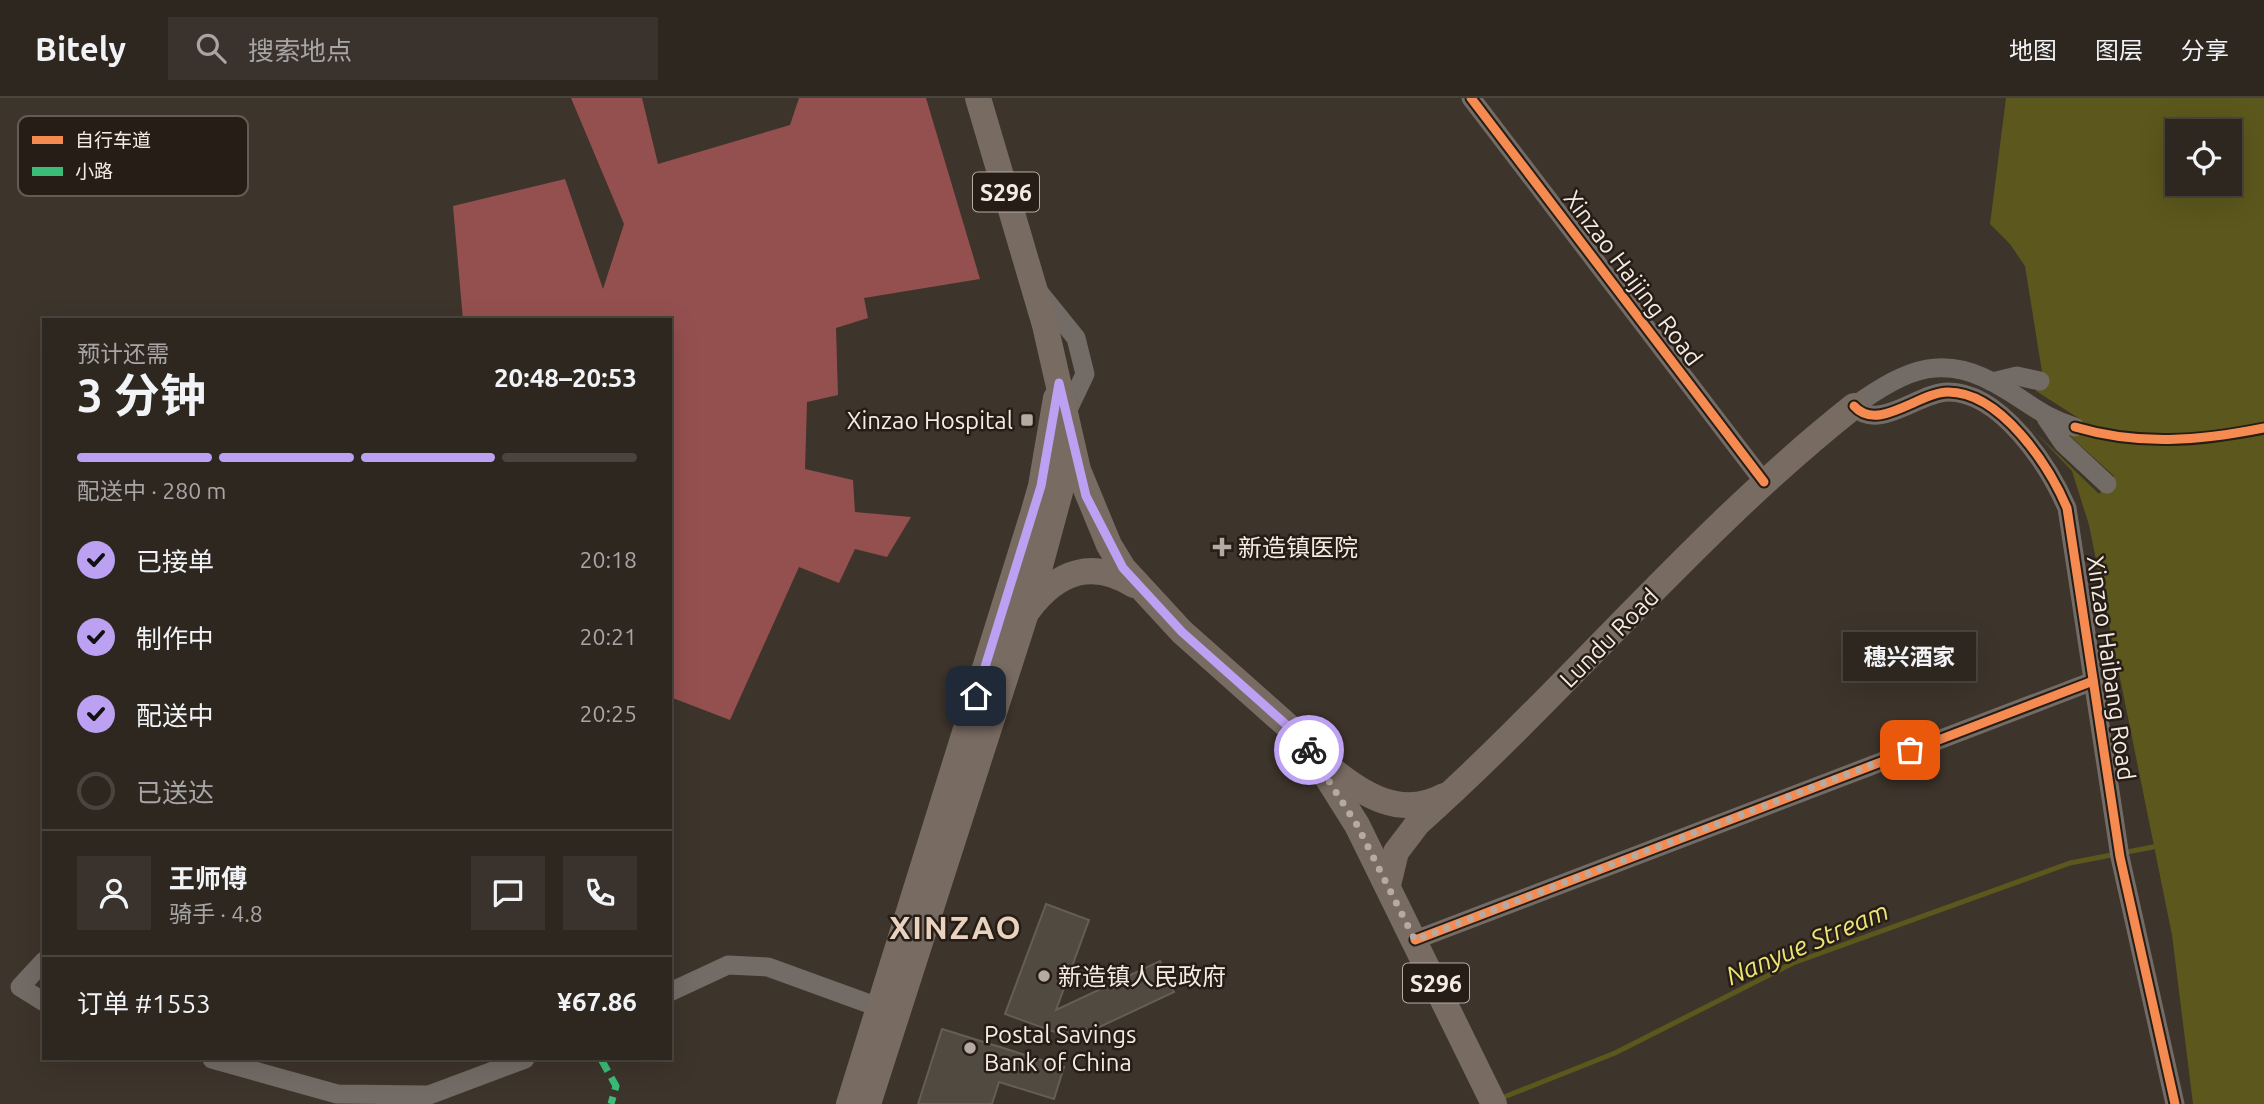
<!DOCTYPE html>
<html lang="zh">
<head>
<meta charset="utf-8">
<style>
	body { margin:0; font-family:Ubuntu,"Noto Sans SC",sans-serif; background:#3a332d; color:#f1f3f6; height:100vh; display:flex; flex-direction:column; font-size:26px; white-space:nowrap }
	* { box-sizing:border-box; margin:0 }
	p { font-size:23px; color:#a7a5a5 }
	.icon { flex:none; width:38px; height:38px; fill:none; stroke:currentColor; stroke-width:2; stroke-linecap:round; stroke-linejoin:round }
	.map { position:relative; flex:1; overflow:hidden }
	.details { position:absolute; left:42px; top:220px; width:630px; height:742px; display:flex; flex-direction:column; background:#2e2720; border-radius:0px; box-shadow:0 7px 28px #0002,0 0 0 2px #49443e }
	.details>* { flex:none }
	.tools { position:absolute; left:2165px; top:21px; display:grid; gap:14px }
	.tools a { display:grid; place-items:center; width:77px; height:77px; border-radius:0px; background:#2e2720; box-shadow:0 7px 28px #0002,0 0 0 2px #49443e; font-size:35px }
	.pin { position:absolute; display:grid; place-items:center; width:60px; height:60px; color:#fff; margin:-30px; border-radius:14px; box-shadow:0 4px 10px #0006 }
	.courier { position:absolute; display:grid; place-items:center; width:70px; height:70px; margin:-35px; border:5px solid #bca0f2; border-radius:50%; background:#fff; color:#222; box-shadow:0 2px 9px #0007 }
	.bubble { position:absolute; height:49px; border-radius:0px; background:#2e2720; box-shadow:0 7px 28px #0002,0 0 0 2px #49443e; font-size:23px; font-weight:700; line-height:49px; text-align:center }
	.overview em { font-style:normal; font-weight:700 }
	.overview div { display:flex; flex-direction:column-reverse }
	.overview { display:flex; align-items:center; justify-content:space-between; height:119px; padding:0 35px }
	h1 { font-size:46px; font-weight:700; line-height:52px }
	.bar { display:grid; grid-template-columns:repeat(4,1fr); gap:10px 7px; align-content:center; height:84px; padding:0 35px }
	.bar i { height:9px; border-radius:5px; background:#49443e }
	.bar .active { background:#bca0f2 }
	.bar p { grid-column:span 4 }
	.line { display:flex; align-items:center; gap:18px; padding:0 35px; border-top:2px solid #49443e }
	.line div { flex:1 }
	.round { display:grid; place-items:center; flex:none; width:74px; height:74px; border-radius:0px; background:#3a332d }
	ol { padding:0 35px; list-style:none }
	li { display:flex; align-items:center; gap:21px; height:77px }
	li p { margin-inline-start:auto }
	li .icon { padding:7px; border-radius:50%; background:#bca0f2; color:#111; stroke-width:4 }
	li:last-child { color:#a7a5a5 }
	li i { width:38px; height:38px; border:4px solid #49443e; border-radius:50% }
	header { display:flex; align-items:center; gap:42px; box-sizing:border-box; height:98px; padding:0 35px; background:#2e2720; border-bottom:2px solid #49443e }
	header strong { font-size:33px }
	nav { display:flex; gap:38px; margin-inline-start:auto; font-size:24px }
	.search { width:490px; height:63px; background:#3a332d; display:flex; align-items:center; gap:18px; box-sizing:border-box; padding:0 24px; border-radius:0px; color:#a7a5a5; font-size:26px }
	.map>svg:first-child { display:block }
</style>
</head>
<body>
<header>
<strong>Bitely</strong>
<div class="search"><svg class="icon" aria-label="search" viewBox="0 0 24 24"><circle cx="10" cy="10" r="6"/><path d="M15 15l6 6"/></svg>搜索地点</div>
<nav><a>地图</a><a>图层</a><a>分享</a></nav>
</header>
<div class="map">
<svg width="2264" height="1006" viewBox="0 0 2264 1006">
	<rect width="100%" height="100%" fill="#3d342b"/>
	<polygon fill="#94504f" points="571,0 642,0 658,66 790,27 799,0 926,0 980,181 864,200 868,220 836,230 838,297 807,304 805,371 853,382 855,414 911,419 887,459 855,451 839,485 799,469 730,622 670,599 670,222 463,222 453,108 565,81 603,191 624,126"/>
	<path fill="#5c571c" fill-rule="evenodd" d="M2006 0H2264V1006H2193L2172 837 2089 427 2072 373 2031 330 2036 293 2042 274 2025 168 2010 146 1990 126ZM2177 33H2230V86H2177Z"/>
	<polygon fill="#3d342b" points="2036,293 2080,321 2070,338 2114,378 2099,396 2031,330"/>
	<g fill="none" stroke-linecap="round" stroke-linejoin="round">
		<polyline stroke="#5c571c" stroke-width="5" points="1499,1001 1615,955 1793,865 2070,765 2153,749"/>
		<path stroke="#ede475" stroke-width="2" stroke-dasharray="9 7" stroke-linecap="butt" d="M2082 332C2144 350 2202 342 2264 330"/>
	</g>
	<g fill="#504a41" stroke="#645e55" stroke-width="2">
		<polygon points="1046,806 1089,822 1056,912 1160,863 1174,894 1074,941 1005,916"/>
		<polygon points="942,931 1064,969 1054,1001 999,984 992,1006 918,1006"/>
	</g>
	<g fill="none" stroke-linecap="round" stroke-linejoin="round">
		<g stroke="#736b65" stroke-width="19">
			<polyline points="1471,0 1764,384"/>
			<polyline points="1038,193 1076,240 1085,276 1066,316"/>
			<polyline points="1992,284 2017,278 2040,283"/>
			<polyline points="2046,320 2063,345 2107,386"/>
			<path d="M2075 329C2043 319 2032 307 2005 291 1943 253 1909 270 1854 308 1878 335 1919 294 1948 294 2001 294 2049 368 2067 410L2120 759 2175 1006"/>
			<polyline points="1415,842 2093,583"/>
			<polyline points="44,863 20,889 44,904"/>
			<polyline points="670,894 728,867 768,869 878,909"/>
			<polyline points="212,961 337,996 429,997 525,961"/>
		</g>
		<g stroke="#786b62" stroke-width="26">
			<polyline points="978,0 1045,227 1078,372 1109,447 1123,470 1182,534 1290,630 1313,657 1357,727 1494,1006"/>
			<path d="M1029 511C1058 473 1093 461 1134 487"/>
			<path d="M1330 670C1363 697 1401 721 1444 698"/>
			<path d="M1388 787 1396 754 1418 725C1567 592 1697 432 1854 308"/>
			<polyline points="849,1006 1033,416 1041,388 1056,300"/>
			<polyline points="868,1006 1034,490 1060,394 1067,349"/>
		</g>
		<polyline stroke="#3abd76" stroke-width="7" stroke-dasharray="14 7" stroke-linecap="butt" points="601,961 616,988 611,1006"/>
		<defs>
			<g id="cycleway">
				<polyline points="1471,0 1764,384"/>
				<path d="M1854 308C1878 335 1919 294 1948 294 2001 294 2049 368 2067 410L2120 759 2175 1006"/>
				<path d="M2075 329C2139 348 2199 343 2264 330"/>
				<polyline points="1415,842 2093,583"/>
			</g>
		</defs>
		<use href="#cycleway" stroke="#251d16" stroke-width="13"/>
		<use href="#cycleway" stroke="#f68b52" stroke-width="9"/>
	</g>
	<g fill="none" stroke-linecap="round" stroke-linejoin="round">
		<polyline stroke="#b5aba2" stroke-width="7" stroke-dasharray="0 12.6" points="1309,652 1357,727 1415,842 1910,652"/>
		<polyline stroke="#bca0f2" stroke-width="9" points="976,598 1041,388 1059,285 1086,398 1123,470 1182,534 1290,630 1309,652"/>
	</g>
	<g fill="#b5aba2" stroke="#251d16" stroke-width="2.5">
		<rect x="1020" y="315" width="14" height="14" rx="3.5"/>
		<path d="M1218.5 438.5h7v7h7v7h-7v7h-7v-7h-7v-7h7z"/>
		<circle cx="1044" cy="878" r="7"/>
		<circle cx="970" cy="950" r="7"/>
	</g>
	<g text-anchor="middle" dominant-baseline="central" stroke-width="5" stroke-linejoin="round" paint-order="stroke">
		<g fill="#251d16" stroke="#b7ada5" stroke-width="2">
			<rect x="973" y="74.5" width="66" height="39" rx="5"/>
			<rect x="1403" y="865.5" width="66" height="39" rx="5"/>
		</g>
		<g font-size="23" font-weight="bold" fill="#f6ebe2">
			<text x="1006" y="94">S296</text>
			<text x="1436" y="885">S296</text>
		</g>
		<g font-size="24" fill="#f6ebe2" stroke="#251d16">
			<text transform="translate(1633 180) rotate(53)">Xinzao Haijing Road</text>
			<text transform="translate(1609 540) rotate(-45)">Lundu Road</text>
			<text transform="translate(2111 570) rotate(82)">Xinzao Haibang Road</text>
		</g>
		<g font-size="24" fill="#f6ebe2" stroke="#251d16" text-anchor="start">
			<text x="1013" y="322" text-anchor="end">Xinzao Hospital</text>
			<text x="1238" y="449">新造镇医院</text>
			<text x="1058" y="878">新造镇人民政府</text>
			<text x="984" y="936">Postal Savings<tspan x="984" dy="28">Bank of China</tspan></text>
		</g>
		<g font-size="26" font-style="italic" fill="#ede475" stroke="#251d16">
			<text transform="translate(1807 845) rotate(-23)">Nanyue Stream</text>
		</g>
		<g font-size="32" font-weight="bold" letter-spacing="2" fill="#e9d3c0" stroke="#251d16">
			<text x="956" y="829">XINZAO</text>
		</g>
	</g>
	<rect x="18" y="18" width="230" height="80" rx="10" fill="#251d16" stroke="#645b53" stroke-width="2"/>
	<rect x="32" y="38" width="31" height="8" fill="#f68b52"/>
	<rect x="32" y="69" width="31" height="9" fill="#3abd76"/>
	<g font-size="19" fill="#f6ebe2">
		<text x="75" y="49">自行车道</text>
		<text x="75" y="80">小路</text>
	</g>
</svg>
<div class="tools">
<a><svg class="icon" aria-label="locate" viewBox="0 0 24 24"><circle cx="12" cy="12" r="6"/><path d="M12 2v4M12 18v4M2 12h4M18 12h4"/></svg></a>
</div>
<div class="pin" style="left:1910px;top:652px;background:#ea580c"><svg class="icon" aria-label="bag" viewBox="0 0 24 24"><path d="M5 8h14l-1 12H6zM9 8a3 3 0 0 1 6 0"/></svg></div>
<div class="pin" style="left:976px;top:598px;background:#1f2937"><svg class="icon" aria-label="home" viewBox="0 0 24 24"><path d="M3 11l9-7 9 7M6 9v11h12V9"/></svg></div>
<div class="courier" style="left:1309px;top:652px"><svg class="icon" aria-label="bike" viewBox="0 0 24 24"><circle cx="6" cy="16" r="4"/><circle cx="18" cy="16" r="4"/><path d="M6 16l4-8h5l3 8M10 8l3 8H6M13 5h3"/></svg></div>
<div class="bubble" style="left:1843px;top:534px;width:133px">穗兴酒家</div>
<section class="details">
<div class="overview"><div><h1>3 分钟</h1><p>预计还需</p></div><em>20:48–20:53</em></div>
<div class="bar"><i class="active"></i><i class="active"></i><i class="active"></i><i></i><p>配送中 · 280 m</p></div>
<ol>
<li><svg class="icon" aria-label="check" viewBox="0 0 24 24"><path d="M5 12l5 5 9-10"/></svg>已接单<p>20:18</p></li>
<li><svg class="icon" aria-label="check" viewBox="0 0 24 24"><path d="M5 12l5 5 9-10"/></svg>制作中<p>20:21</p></li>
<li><svg class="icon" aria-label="check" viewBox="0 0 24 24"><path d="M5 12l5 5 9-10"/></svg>配送中<p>20:25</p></li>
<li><i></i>已送达</li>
</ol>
<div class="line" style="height:126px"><a class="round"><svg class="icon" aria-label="person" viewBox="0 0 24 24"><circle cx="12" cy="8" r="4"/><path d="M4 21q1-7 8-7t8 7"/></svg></a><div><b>王师傅</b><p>骑手 · 4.8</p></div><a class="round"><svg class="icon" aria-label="chat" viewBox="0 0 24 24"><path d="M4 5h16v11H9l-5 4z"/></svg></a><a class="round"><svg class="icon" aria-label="phone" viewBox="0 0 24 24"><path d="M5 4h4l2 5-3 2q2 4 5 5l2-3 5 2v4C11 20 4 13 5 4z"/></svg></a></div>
<div class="line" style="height:91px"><div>订单 #1553</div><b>¥67.86</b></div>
</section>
</div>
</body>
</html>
